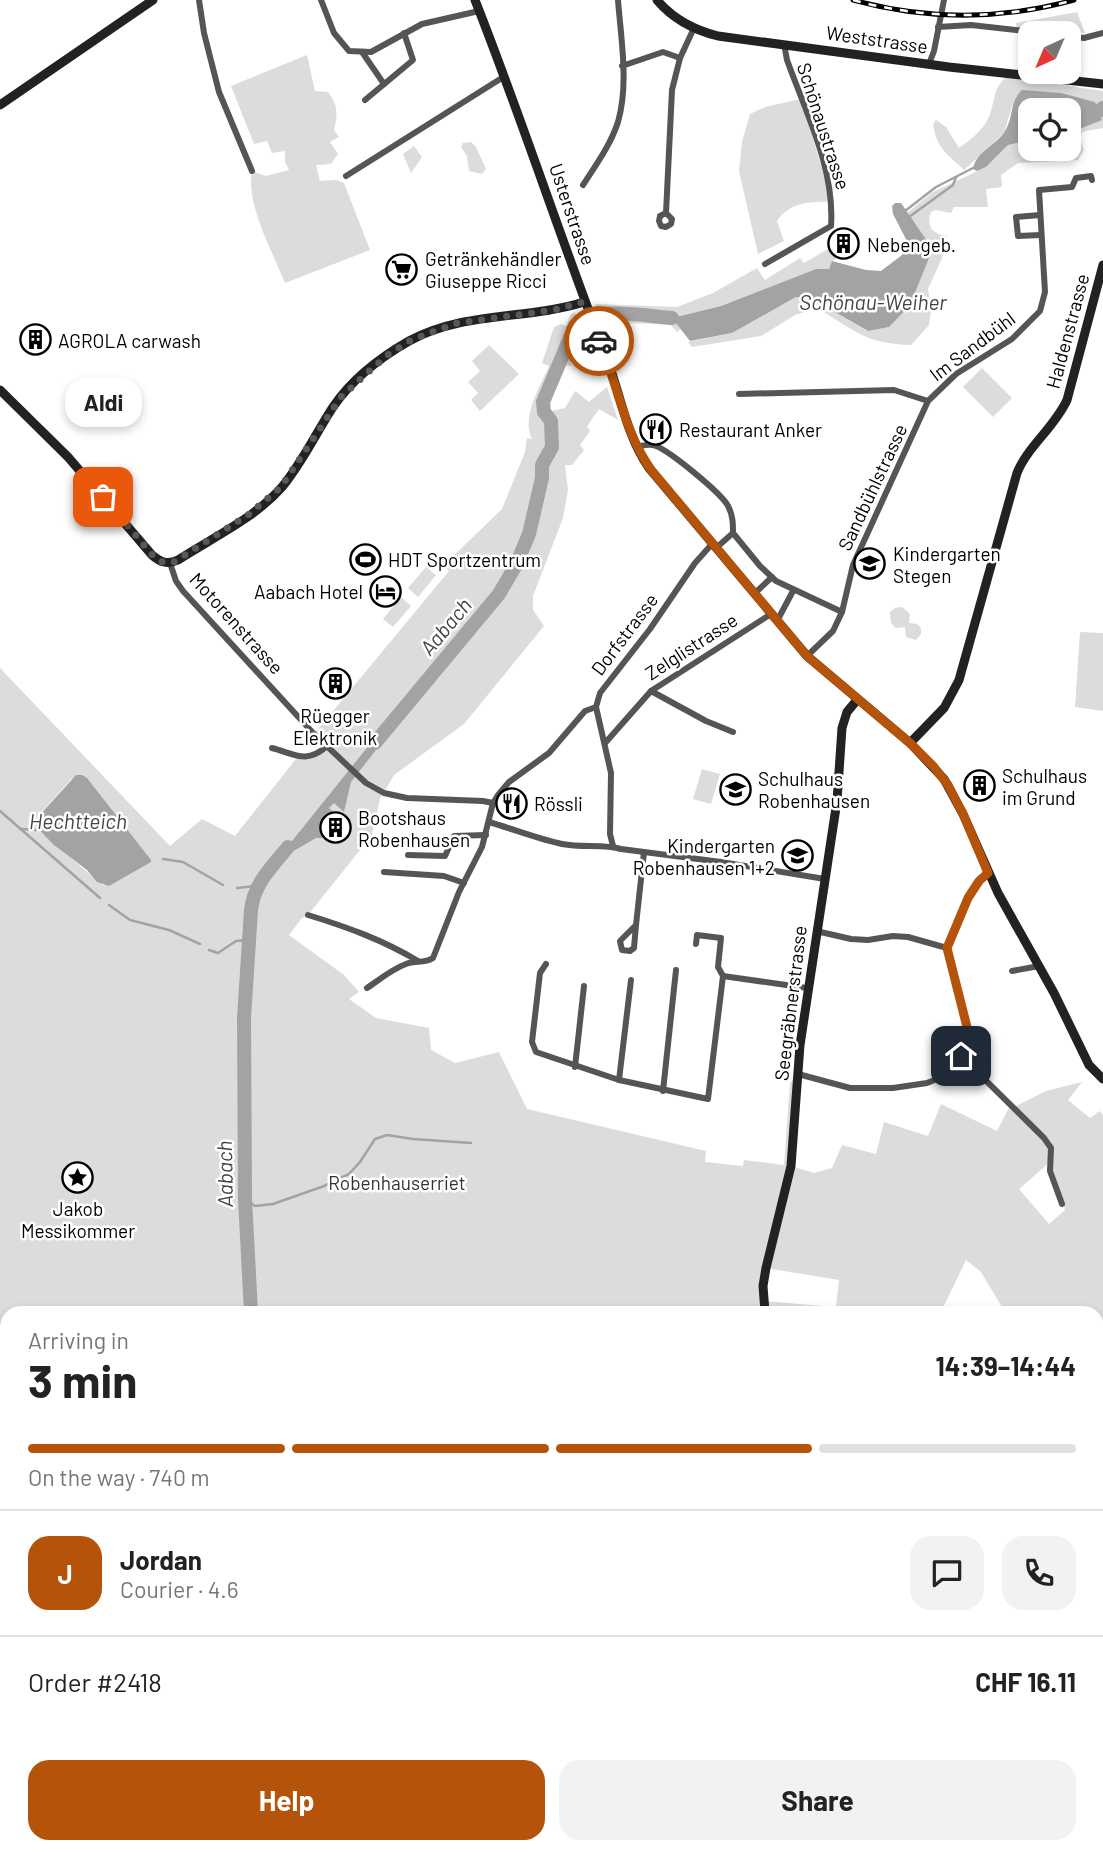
<!DOCTYPE html>
<html lang="en">
<head>
<meta charset="utf-8">
<style>
	body { margin:0; font-family:Barlow,sans-serif; background:#f2f2f2; color:#222; height:100vh; display:flex; flex-direction:column; font-size:26px; white-space:nowrap }
	* { box-sizing:border-box; margin:0 }
	p { font-size:23px; color:#767676 }
	.icon { flex:none; width:38px; height:38px; fill:none; stroke:currentColor; stroke-width:2; stroke-linecap:round; stroke-linejoin:round }
	.map { position:relative; flex:1; overflow:hidden }
	.details { position:absolute; left:0px; top:1306px; width:1104px; height:548px; display:flex; flex-direction:column; background:#fff; border-radius:21px 21px 0 0; box-shadow:0 4px 10px #0003 }
	.details>* { flex:none }
	.needle { width:46px; rotate:224deg }
	.fabs { position:absolute; left:1018px; top:21px; display:grid; gap:14px }
	.fabs a { display:grid; place-items:center; width:63px; height:63px; border-radius:14px; background:#fff; box-shadow:0 4px 10px #0003; font-size:35px }
	.pin { position:absolute; display:grid; place-items:center; width:60px; height:60px; color:#fff; margin:-30px; border-radius:14px; box-shadow:0 4px 10px #0006 }
	.courier { position:absolute; display:grid; place-items:center; width:70px; height:70px; margin:-35px; border:5px solid #b45309; border-radius:50%; background:#fff; color:#222; box-shadow:0 2px 9px #0007 }
	.bubble { position:absolute; height:49px; border-radius:21px; background:#fff; box-shadow:0 4px 10px #0003; font-size:23px; font-weight:700; line-height:49px; text-align:center }
	.summary em { font-style:normal; font-weight:700 }
	.summary div { display:flex; flex-direction:column-reverse }
	.summary { display:flex; align-items:center; justify-content:space-between; height:119px; padding:0 28px }
	h1 { font-size:46px; font-weight:700; line-height:52px }
	.bar { display:grid; grid-template-columns:repeat(4,1fr); gap:10px 7px; align-content:center; height:84px; padding:0 28px }
	.bar i { height:9px; border-radius:5px; background:#e0e0e0 }
	.bar .selected { background:#b45309 }
	.bar p { grid-column:span 4 }
	.line { display:flex; align-items:center; gap:18px; padding:0 28px; border-top:2px solid #e0e0e0 }
	.line div { flex:1 }
	.round { display:grid; place-items:center; flex:none; width:74px; height:74px; border-radius:21px; background:#f2f2f2 }
	.button { display:flex; gap:14px; margin-top:auto; padding:14px 28px }
	.button a { flex:1; height:80px; border-radius:21px; background:#b45309; color:#fff; font-size:28px; font-weight:700; line-height:80px; text-align:center }
	.button a+a { background:#f2f2f2; color:#222 }
	.map>svg:first-child { display:block }
</style>
</head>
<body>
<div class="map">
<svg width="1103" height="1852" viewBox="0 0 1103 1852">
	<rect width="100%" height="100%" fill="#fff"/>
	<g fill="#dcdcdc" fill-rule="evenodd">
		<polygon points="1077,12 1085,33 1017,28 1016,23"/>
		<path d="M307 55 315 91 328 92C338 105 338 114 334 130L339 137 330 142 338 154 331 164 316 165 320 181 336 180 344 183 370 250 285 283C273 253 245 202 252 171L266 176 289 170 285 162V151L272 153 267 141 254 144 231 86Z"/>
		<path d="M1006 77 1103 91V128L1085 131 1079 135 1084 150 1078 160 1018 163 1001 175 1002 187 986 189 988 207H954L951 213 936 210 931 212C926 226 932 234 947 236L942 258 928 289 931 310 929 325 911 345C866 344 854 330 817 308L795 315 761 336 692 347 688 342 732 333 796 297 812 299 867 331 889 327 914 225 907 213 933 192 986 167 1008 145 1031 140V149H1069V130L1086 126 1099 111 1095 102 1085 100 1012 106 1004 133 964 170C947 153 937 150 933 124L936 120 946 127 959 148C970 140 981 132 988 119 996 102 991 91 1006 77Z"/>
		<path d="M801 99 832 202C812 201 789 202 777 221L784 241 758 254 739 171 742 142 750 114 765 107Z"/>
		<polygon points="471,142 476,147 486,169 482,174 469,171 467,156 461,147 463,143"/>
		<polygon points="414,146 422,157 411,173 403,154"/>
		<polygon points="835,245 842,255 832,261 829,269 816,269 721,306 672,318 681,329 677,332 670,324 603,323 595,304 677,307 713,293 757,268 765,280 800,258 804,263"/>
		<path d="M575 312 588 351 570 361 572 366 563 365 545 408 552 411 565 408 575 391 589 402 607 387 618 420 599 409 587 426 590 431 580 445 584 450 572 465H565L568 490 563 518 533 596V610L544 626 464 724 394 775 380 799 369 848 364 845 308 915 302 918 289 935 344 975 359 992 349 999 376 1018 429 1028 431 1050 455 1063 499 1052 527 1109 706 1151 705 1162 743 1166 744 1160 784 1165 790 1083 798 1074 791 1166 814 1173 832 1168 842 1145 876 1154 884 1122 928 1136 941 1104 997 1131 1011 1104 1014 1107 1046 1091 1082 1082 1068 1100 1090 1118 1100 1111 1103 1115V1392L1097 1387V1312H1005L981 1272 966 1260 941 1312H759L736 1310V1312H7V1846H723L724 1852H394L388 1850 379 1852H0V668L170 846 202 819 235 836 299 755 309 757 325 747 314 734 449 571 444 565 502 509 525 452 527 438 532 439C521 417 540 387 549 366L542 363 554 327 561 324 566 326 571 314ZM72 778 150 862 103 885 41 833 36 824 40 814ZM1051 1161 1050 1171 1065 1210 1049 1224 1019 1189ZM766 1268 839 1280 836 1307 764 1301Z"/>
		<polygon points="489,345 519,374 480,411 471,400 478,393 468,382 480,371 472,361"/>
		<polygon points="982,368 1012,398 993,417 963,387"/>
		<polygon points="426,567 436,575 418,597 408,588"/>
		<polygon points="401,597 411,606 393,627 383,619"/>
		<polygon points="902,607 910,614 909,623 917,624 921,628 921,634 916,640 906,637 905,627 896,628 891,623 890,612 895,608"/>
		<polygon points="1080,632 1103,633 1103,711 1075,707"/>
		<polygon points="702,769 720,774 711,804 693,799"/>
		<polygon points="1103,1437 1103,1577 1097,1574 1097,1450"/>
		<polygon points="1097,1720 1103,1726 1103,1852 1062,1852 1058,1848 1056,1852 1009,1852 1009,1846 1097,1846"/>
		<polygon points="740,1846 865,1846 874,1852 737,1852"/>
	</g>
	<g fill="#a3a3a3">
		<path d="M1022 90 1061 93 1095 102 1102 120 1082 128 1069 130V110H1031V140L1008 145 986 167 977 171 973 169C976 151 996 146 1005 131 1014 117 1009 102 1022 90Z"/>
		<polygon points="895,203 901,203 927,241 929,258 910,305 889,327 868,331 812,299 796,297 732,333 690,341 672,318 721,306 816,269 829,269 832,261 866,270 881,271 902,255 909,245 893,214 892,206"/>
		<polygon points="387,729 386,737 351,782 344,812 334,803 329,808 340,818 322,838 316,838 276,861 378,734"/>
		<polygon points="76,775 82,775 87,778 151,860 151,862 109,886 97,882 87,870 54,845 36,827 37,818"/>
	</g>
	<g fill="none" stroke-linecap="round" stroke-linejoin="round">
		<g stroke="#a3a3a3" stroke-width="2.5">
			<polyline points="905,211 936,187 973,168"/>
			<polyline points="909,217 953,185 956,177"/>
			<polyline points="0,811 100,898"/>
			<polyline points="20,829 38,830"/>
			<polyline points="163,859 183,862 223,885"/>
			<polyline points="237,888 257,886"/>
			<polyline points="109,905 130,920 169,930 200,944"/>
			<polyline points="209,950 218,953 236,941 249,940"/>
			<polyline points="245,1199 255,1206 273,1204 324,1186 349,1174 360,1162 375,1139 387,1135 413,1139 471,1143"/>
			<polyline points="380,1846 383,1850"/>
		</g>
		<g stroke="#a3a3a3" stroke-width="14">
			<polyline points="1099,111 1103,108"/>
			<path d="M375 743 499 594 516 565 529 534 542 478V465L552 447 551 421 544 412 543 402 575 326C596 305 644 316 672 318"/>
			<path d="M251 1312 245 1199 244 1018 251 910C254 883 272 867 288 847"/>
			<polyline points="312,1846 313,1852"/>
		</g>
		<g stroke="#555" stroke-width="6">
			<polyline points="199,0 204,33 219,92 252,171"/>
			<polyline points="321,0 334,33 349,51 371,52 422,24 479,11"/>
			<polyline points="938,27 971,25 1043,33"/>
			<polyline points="1069,36 1084,38 1103,33"/>
			<polyline points="362,52 384,84"/>
			<polyline points="929,64 934,51 944,0"/>
			<polyline points="622,66 663,52 680,58"/>
			<polyline points="365,100 413,60 404,33"/>
			<polyline points="346,176 505,76"/>
			<path d="M583 185C596 165 611 144 618 122 629 84 621 39 618 0"/>
			<polyline points="666,213 672,219 671,224 666,227 661,226 659,221 660,216 666,213 672,90 680,58 694,28"/>
			<polyline points="1040,215 1016,217 1018,236 1041,235"/>
			<path d="M765 264 831 226C835 169 806 113 787 60L784 44"/>
			<polyline points="739,394 894,390 928,401"/>
			<path d="M636 447C641 446 647 444 652 445 665 446 722 494 728 506 733 515 733 524 733 533L716 548"/>
			<polyline points="733,533 760,566 776,581 842,612"/>
			<polyline points="170,563 176,581 183,591 314,734 366,783 384,793 407,798 483,801 493,803"/>
			<polyline points="754,594 772,577"/>
			<polyline points="777,621 793,591"/>
			<polyline points="807,656 833,631 842,612 853,565 928,401 956,374 1012,339 1040,311 1045,292 1039,190 1072,187 1076,178 1091,176 1092,180"/>
			<polyline points="651,691 706,721 733,732"/>
			<polyline points="606,742 651,691 771,614"/>
			<path d="M272 748C295 754 306 764 326 747"/>
			<path d="M489 822C513 829 538 839 562 844 582 848 604 844 621 849L721 862 825 879"/>
			<polyline points="613,846 610,834 611,773 596,707 600,693 650,629 695,563 712,544"/>
			<polyline points="408,855 445,856 454,836 486,835"/>
			<polyline points="384,872 444,876 464,883"/>
			<path d="M308 915C347 927 383 940 418 961"/>
			<polyline points="636,925 634,948 630,951 622,950 620,941 636,925 644,852"/>
			<polyline points="816,931 851,939 868,940 893,936 908,937 947,948"/>
			<polyline points="696,944 697,935 721,938 718,967 723,976"/>
			<polyline points="546,964 540,973 532,1042 536,1052 619,1080 708,1099 723,976 807,988"/>
			<polyline points="1012,971 1039,966"/>
			<path d="M367 988C379 980 392 969 406 964 416 960 424 964 433 958L459 892 482 847 493 803 498 795 509 782 549 753 585 711 596 707"/>
			<polyline points="961,1056 1044,1138 1051,1148 1050,1171 1062,1204"/>
			<polyline points="575,1067 584,986"/>
			<polyline points="798,1074 850,1088 893,1088 927,1083 937,1079 954,1065 965,1048 967,1027 947,948 968,898 979,881 988,873"/>
			<polyline points="619,1080 631,980"/>
			<polyline points="663,1091 676,970"/>
		</g>
		<g stroke="#222" stroke-width="9">
			<path d="M475 0C522 119 561 240 607 359 621 396 626 435 649 468L807 656 910 743 944 779 963 814 998 893 1054 993 1089 1065 1103 1079"/>
			<path d="M657 0C673 19 694 30 718 36L949 67 1103 84"/>
			<polyline points="0,105 153,0"/>
			<path d="M0 390 68 457 152 555C160 562 167 565 178 560 212 538 255 518 282 487 302 463 316 433 333 407 352 379 381 357 409 341 464 311 527 320 584 302"/>
			<path d="M910 743 944 708 959 680 1017 473C1028 446 1054 428 1067 400L1103 265"/>
			<polyline points="765,1312 763,1286 766,1268 791,1166 800,1045 837,801 842,728 847,712 857,700"/>
			<polyline points="1097,1720 1103,1726"/>
			<polyline points="861,1852 862,1846"/>
		</g>
		<defs>
			<path id="rail" d="M853 0C926 20 1001 20 1074 0"/>
		</defs>
		<use href="#rail" stroke="#000" stroke-width="5"/>
		<use href="#rail" stroke="#fff" stroke-width="2.5" stroke-dasharray="8" stroke-linecap="butt"/>
	</g>
	<g fill="none" stroke-linecap="round" stroke-linejoin="round">
		<polyline stroke="#595959" stroke-width="7" stroke-dasharray="0 12.6" points="103,497 156,559 165,563 174,562 248,515 281,487 341,397 386,356 411,340 457,323 554,310 584,302 599,341"/>
		<path stroke="#b45309" stroke-width="9" d="M599 341C618 384 624 433 652 471L807 656 910 743 934 767 948 785 963 814 988 873 979 881 968 898 947 948 967 1027V1037L961 1056"/>
	</g>
	<defs>
		<symbol id="building-ring" viewBox="-11 -11 22 22"><circle r="9.5" fill="#fff" stroke="#000" stroke-width="1.5"/><path d="M-4-6H4V6H1V3H-1V6H-4ZM-2.5-4.3h1.7v1.8h-1.7ZM.8-4.3h1.7v1.8H.8ZM-2.5-1h1.7V.8h-1.7ZM.8-1h1.7V.8H.8Z" fill="#000"/></symbol>
		<symbol id="supermarket-ring" viewBox="-11 -11 22 22"><circle r="9.5" fill="#fff" stroke="#000" stroke-width="1.5"/><path d="M-6-5.5h2.5l.6 2H6L4.5 2H-2.5L-4.4-4H-6ZM-1.5 3.2a1.3 1.3 0 1 0 .1 0ZM3 3.2a1.3 1.3 0 1 0 .1 0Z" fill="#000"/></symbol>
		<symbol id="restaurant-ring" viewBox="-11 -11 22 22"><circle r="9.5" fill="#fff" stroke="#000" stroke-width="1.5"/><path d="M-5-6h1v4h1v-4h1v4h1v-4h1v5L-1.5 .5V6h-2V.5L-5-1ZM5-6V6H3V1.5H1.5Q1.5-4 5-6Z" fill="#000"/></symbol>
		<symbol id="stadium-ring" viewBox="-11 -11 22 22"><circle r="9.5" fill="#fff" stroke="#000" stroke-width="1.5"/><path d="M0-5a6.5 5 0 1 0 0 10a6.5 5 0 1 0 0-10ZM-3.5-1.8h7v3.6h-7Z" fill="#000"/></symbol>
		<symbol id="school-ring" viewBox="-11 -11 22 22"><circle r="9.5" fill="#fff" stroke="#000" stroke-width="1.5"/><path d="M0-5L7-2L0 1L-7-2ZM-4 1L0 2.5L4 1V4Q0 6-4 4Z" fill="#000"/></symbol>
		<symbol id="hotel-ring" viewBox="-11 -11 22 22"><circle r="9.5" fill="#fff" stroke="#000" stroke-width="1.5"/><path d="M-6-4.5h1.5V1H6V5H4.5V3h-9V5H-6ZM-4 0a1.8 1.8 0 1 1 3.6 0ZM.5 0V-2.5h3Q6-2.5 6 0Z" fill="#000"/></symbol>
		<symbol id="sight-ring" viewBox="-11 -11 22 22"><circle r="9.5" fill="#fff" stroke="#000" stroke-width="1.5"/><path d="M0-6L1.8-2.2L6-1.7L2.9 1.2L3.7 5.4L0 3.3L-3.7 5.4L-2.9 1.2L-6-1.7L-1.8-2.2Z" fill="#000"/></symbol>
	</defs>
	<g fill-rule="evenodd">
		<use href="#building-ring" x="826" y="226" width="35" height="35"/>
		<use href="#supermarket-ring" x="384" y="252" width="35" height="35"/>
		<use href="#building-ring" x="18" y="322" width="35" height="35"/>
		<use href="#restaurant-ring" x="638" y="412" width="35" height="35"/>
		<use href="#stadium-ring" x="348" y="542" width="35" height="35"/>
		<use href="#school-ring" x="852" y="546" width="35" height="35"/>
		<use href="#hotel-ring" x="368" y="574" width="35" height="35"/>
		<use href="#building-ring" x="318" y="666" width="35" height="35"/>
		<use href="#building-ring" x="962" y="768" width="35" height="35"/>
		<use href="#school-ring" x="718" y="772" width="35" height="35"/>
		<use href="#restaurant-ring" x="494" y="786" width="35" height="35"/>
		<use href="#building-ring" x="318" y="810" width="35" height="35"/>
		<use href="#school-ring" x="780" y="838" width="35" height="35"/>
		<use href="#sight-ring" x="60" y="1160" width="35" height="35"/>
	</g>
	<g text-anchor="middle" dominant-baseline="central" stroke-width="5" stroke-linejoin="round" paint-order="stroke">
		<g font-size="19" fill="#000" stroke="#fff">
			<text transform="translate(877 39) rotate(8)">Weststrasse</text>
			<text transform="translate(824 126) rotate(72)">Schönaustrasse</text>
			<text transform="translate(573 214) rotate(71)">Usterstrasse</text>
			<text transform="translate(1067 331) rotate(-75)">Haldenstrasse</text>
			<text transform="translate(972 346) rotate(-37)">Im Sandbühl</text>
			<text transform="translate(872 487) rotate(-65)">Sandbühlstrasse</text>
			<text transform="translate(237 623) rotate(48)">Motorenstrasse</text>
			<text transform="translate(624 634) rotate(-53)">Dorfstrasse</text>
			<text transform="translate(691 646) rotate(-33)">Zelglistrasse</text>
			<text transform="translate(790 1003) rotate(-83)">Seegräbnerstrasse</text>
		</g>
		<g font-size="19" fill="#000" stroke="#fff" text-anchor="start">
			<text x="867" y="244">Nebengeb.</text>
			<text x="425" y="258">Getränkehändler<tspan x="425" dy="22">Giuseppe Ricci</tspan></text>
			<text x="58" y="340">AGROLA carwash</text>
			<text x="679" y="429">Restaurant Anker</text>
			<text x="893" y="553">Kindergarten<tspan x="893" dy="22">Stegen</tspan></text>
			<text x="388" y="559">HDT Sportzentrum</text>
			<text x="363" y="591" text-anchor="end">Aabach Hotel</text>
			<text x="335" y="715" text-anchor="middle">Rüegger<tspan x="335" dy="22">Elektronik</tspan></text>
			<text x="1002" y="775">Schulhaus<tspan x="1002" dy="22">im Grund</tspan></text>
			<text x="758" y="778">Schulhaus<tspan x="758" dy="22">Robenhausen</tspan></text>
			<text x="534" y="803">Rössli</text>
			<text x="358" y="817">Bootshaus<tspan x="358" dy="22">Robenhausen</tspan></text>
			<text x="775" y="845" text-anchor="end">Kindergarten<tspan x="775" dy="22">Robenhausen 1+2</tspan></text>
			<text x="78" y="1208" text-anchor="middle">Jakob<tspan x="78" dy="22">Messikommer</tspan></text>
		</g>
		<g font-size="19" fill="#333" stroke="#fff">
			<text x="397" y="1182">Robenhauserriet</text>
		</g>
		<g font-size="21" font-style="italic" fill="#444" stroke="#fff">
			<text x="873" y="301">Schönau-Weiher</text>
			<text transform="translate(445 626) rotate(-50)">Aabach</text>
			<text x="78" y="820">Hechtteich</text>
			<text transform="translate(224 1174) rotate(-91)">Aabach</text>
		</g>
	</g>
</svg>
<div class="fabs">
<a><svg class="needle" viewBox="-14 -14 28 28"><path d="M0-13l5 13h-10z" fill="#e53935"/><path d="M0 13l5-13h-10z" fill="#767676"/></svg></a>
<a><svg class="icon" aria-label="locate" viewBox="0 0 24 24"><circle cx="12" cy="12" r="6"/><path d="M12 2v4M12 18v4M2 12h4M18 12h4"/></svg></a>
</div>
<div class="pin" style="left:103px;top:497px;background:#ea580c"><svg class="icon" aria-label="bag" viewBox="0 0 24 24"><path d="M5 8h14l-1 12H6zM9 8a3 3 0 0 1 6 0"/></svg></div>
<div class="pin" style="left:961px;top:1056px;background:#1f2937"><svg class="icon" aria-label="home" viewBox="0 0 24 24"><path d="M3 11l9-7 9 7M6 9v11h12V9"/></svg></div>
<div class="courier" style="left:599px;top:341px"><svg class="icon" aria-label="car" viewBox="0 0 24 24"><path d="M5 17H2v-5l4-1 3-4h7l3 4 3 1v5h-3M9 17h6M6 11h13"/><circle cx="7" cy="17" r="2"/><circle cx="17" cy="17" r="2"/></svg></div>
<div class="bubble" style="left:65px;top:378px;width:77px">Aldi</div>
<section class="details">
<div class="summary"><div><h1>3 min</h1><p>Arriving in</p></div><em>14:39–14:44</em></div>
<div class="bar"><i class="selected"></i><i class="selected"></i><i class="selected"></i><i></i><p>On the way · 740 m</p></div>
<div class="line" style="height:126px"><b class="round" style="background:#b45309;color:#fff">J</b><div><b>Jordan</b><p>Courier · 4.6</p></div><a class="round"><svg class="icon" aria-label="chat" viewBox="0 0 24 24"><path d="M4 5h16v11H9l-5 4z"/></svg></a><a class="round"><svg class="icon" aria-label="phone" viewBox="0 0 24 24"><path d="M5 4h4l2 5-3 2q2 4 5 5l2-3 5 2v4C11 20 4 13 5 4z"/></svg></a></div>
<div class="line" style="height:91px"><div>Order #2418</div><b>CHF 16.11</b></div>
<div class="button"><a>Help</a><a>Share</a></div>
</section>
</div>
</body>
</html>
